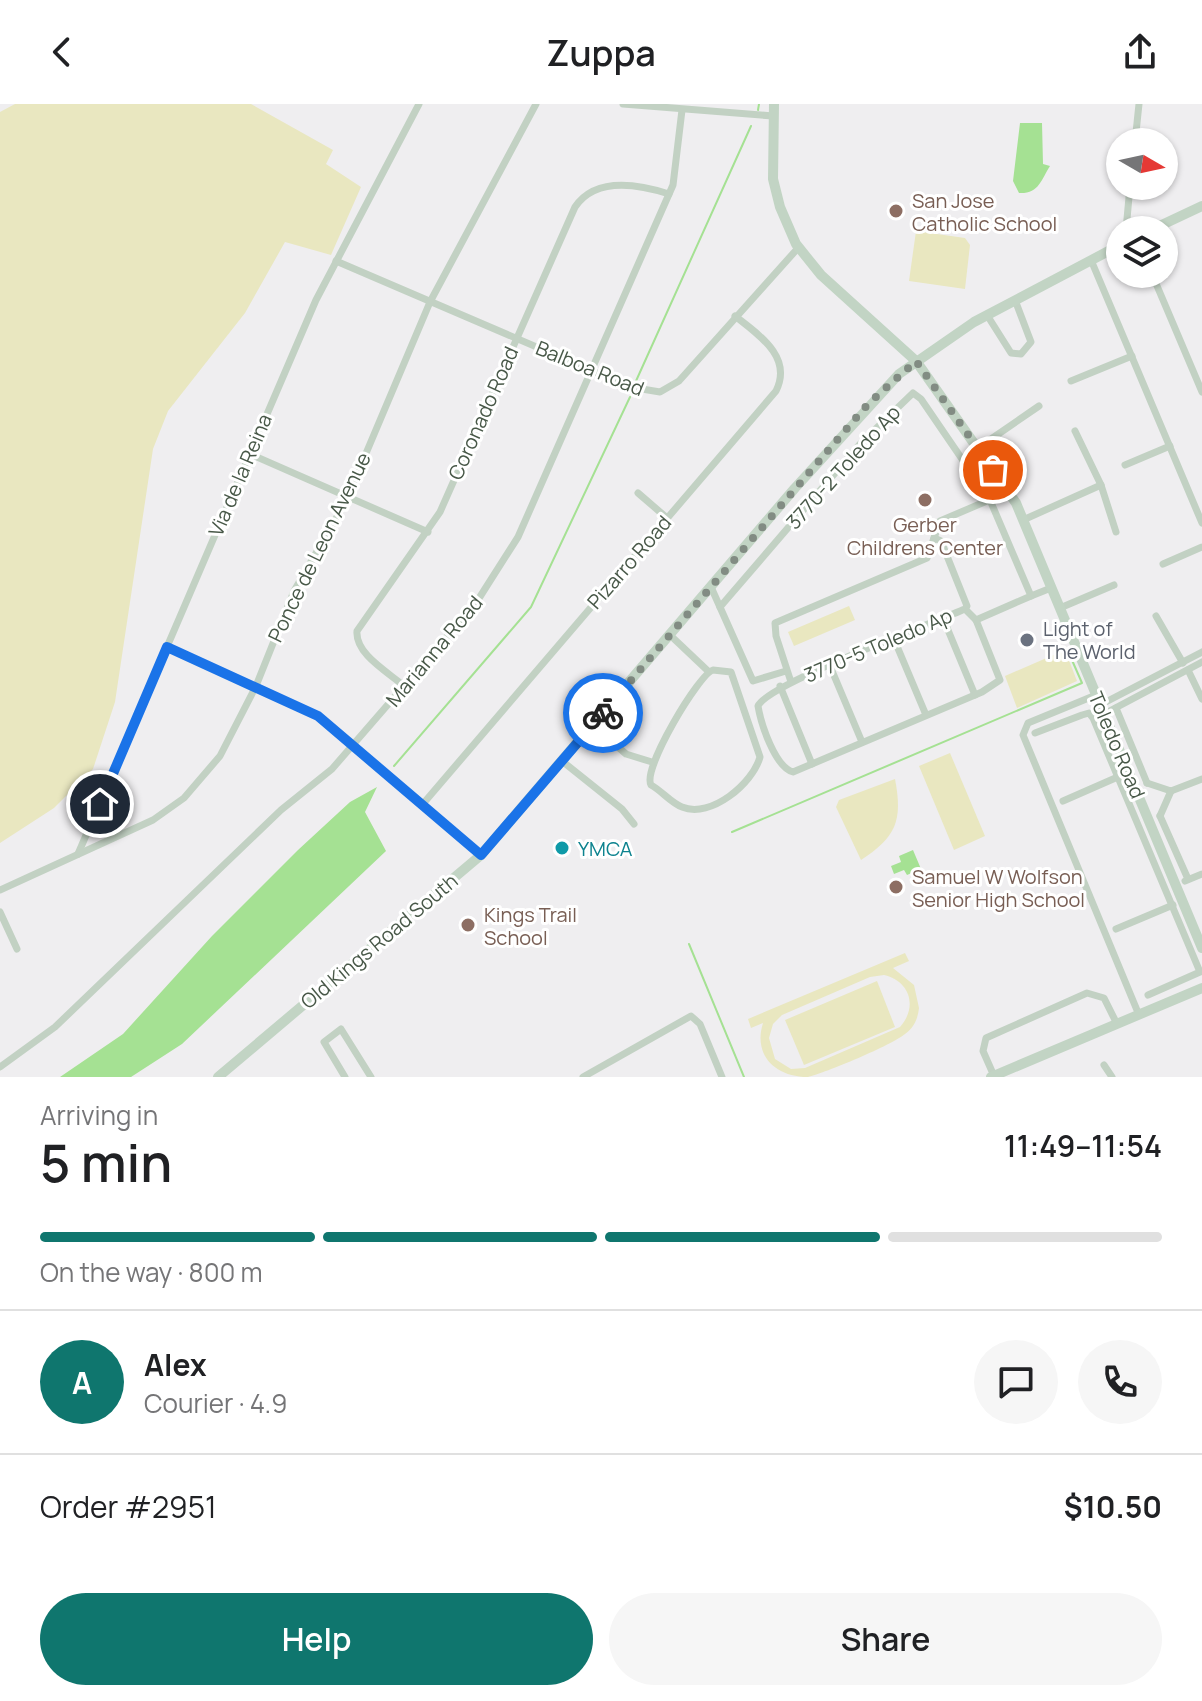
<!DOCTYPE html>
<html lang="en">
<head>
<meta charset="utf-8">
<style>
	body { margin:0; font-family:Manrope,sans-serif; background:#f6f6f6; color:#202124; height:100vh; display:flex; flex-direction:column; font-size:30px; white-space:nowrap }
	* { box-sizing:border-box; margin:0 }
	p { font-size:26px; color:#757577 }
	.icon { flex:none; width:44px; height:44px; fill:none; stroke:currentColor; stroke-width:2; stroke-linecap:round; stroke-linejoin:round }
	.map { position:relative; height:973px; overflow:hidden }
	.side { display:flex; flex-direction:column; background:#fff; flex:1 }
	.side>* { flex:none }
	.needle { width:52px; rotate:99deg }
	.fabs { position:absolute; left:1106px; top:24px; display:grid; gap:16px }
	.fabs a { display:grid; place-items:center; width:72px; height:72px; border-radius:50%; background:#fff; box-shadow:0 2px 6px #0004; font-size:40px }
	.pin { position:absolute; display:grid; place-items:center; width:68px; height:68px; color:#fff; margin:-34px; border:4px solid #fff; border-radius:50%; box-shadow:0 2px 8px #0007 }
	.courier { position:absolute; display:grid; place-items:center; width:80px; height:80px; margin:-40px; border:6px solid #1a73e8; border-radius:50%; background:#fff; color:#222; box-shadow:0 2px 10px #0007 }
	.summary em { font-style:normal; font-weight:600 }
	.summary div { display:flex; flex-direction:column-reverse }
	.summary { display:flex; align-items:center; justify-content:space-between; height:136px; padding:0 40px }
	h1 { font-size:52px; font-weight:600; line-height:60px }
	.bar { display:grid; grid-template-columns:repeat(4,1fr); gap:12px 8px; align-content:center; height:96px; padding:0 40px }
	.bar i { height:10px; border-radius:6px; background:#e0e0e0 }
	.bar .current { background:#0f766e }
	.bar p { grid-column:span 4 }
	.line { display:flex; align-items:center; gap:20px; padding:0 40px; border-top:2px solid #e0e0e0 }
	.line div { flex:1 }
	.round { display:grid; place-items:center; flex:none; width:84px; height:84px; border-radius:42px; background:#f6f6f6 }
	.button { display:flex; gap:16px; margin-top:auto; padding:16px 40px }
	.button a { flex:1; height:92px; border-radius:48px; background:#0f766e; color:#fff; font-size:32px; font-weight:600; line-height:92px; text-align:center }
	.button a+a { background:#f6f6f6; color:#202124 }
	header { display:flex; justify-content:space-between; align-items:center; height:104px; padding:0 40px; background:#fff; font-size:36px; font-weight:600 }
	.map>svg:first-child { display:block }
</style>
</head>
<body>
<header><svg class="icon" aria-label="back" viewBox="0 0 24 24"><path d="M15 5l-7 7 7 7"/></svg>Zuppa<svg class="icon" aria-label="share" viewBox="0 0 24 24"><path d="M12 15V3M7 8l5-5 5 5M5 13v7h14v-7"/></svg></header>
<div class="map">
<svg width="1202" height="973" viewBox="0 0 1202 973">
	<rect width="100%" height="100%" fill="#efeef0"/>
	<g fill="#e9e7c0" fill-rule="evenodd">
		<polygon points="15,0 251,0 333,46 326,60 361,83 331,151 285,138 245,209 168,307 153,345 115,598 93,665 54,704 0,739 0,8"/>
		<polygon points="916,127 965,134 970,141 965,185 909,177"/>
		<polygon points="849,502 855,516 794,542 788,528"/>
		<polygon points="1065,546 1077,577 1017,604 1005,572"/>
		<polygon points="950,649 985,732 954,746 919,662"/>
		<path d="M895 675C903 717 896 733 861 756L836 703 839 696Z"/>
		<path d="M905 849 909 857 893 864 914 881 919 904C918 914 914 924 905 930 892 941 825 969 808 973 774 973 753 950 763 919L751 924 748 915ZM884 871C910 877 918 903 900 923L805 964 791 965 775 955 769 934 773 920 782 911 870 873Z"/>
		<polygon points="877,877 895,923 804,961 785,916"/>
	</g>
	<g fill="#a5e193">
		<path d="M1020 19H1042L1043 60 1050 62C1041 76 1039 90 1019 89L1013 77Z"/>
		<polygon points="377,683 365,708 386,747 182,940 131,973 60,973 123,930 212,832 298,746 350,698"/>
		<polygon points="913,746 921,765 907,771 904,766 894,770 891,762 901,758 899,752"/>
	</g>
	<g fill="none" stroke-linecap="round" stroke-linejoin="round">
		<g stroke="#a5e193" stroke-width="2">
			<polyline points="758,6 759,0"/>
			<polyline points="636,277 751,22"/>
			<polyline points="394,662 531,503 630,293"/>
			<polyline points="732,728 1082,579 1068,547"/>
			<polyline points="689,840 744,973"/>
		</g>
		<g stroke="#c2d1c3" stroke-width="7">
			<polyline points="623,0 773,12"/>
			<polyline points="1135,38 1139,0"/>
			<polyline points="1126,126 1130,82"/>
			<polyline points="1091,156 1202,419"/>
			<polyline points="336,157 630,283 660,288 679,277 798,144"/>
			<polyline points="1152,170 1202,288"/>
			<polyline points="987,211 1011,249 1021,250 1031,238 1015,196"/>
			<polyline points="1071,277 1132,252"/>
			<polyline points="1075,327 1101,381 1116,428"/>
			<polyline points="978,344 1039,302"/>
			<polyline points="250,350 428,428"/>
			<polyline points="1125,361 1170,342"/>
			<polyline points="638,389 667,414"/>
			<polyline points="1023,416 1101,381"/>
			<polyline points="934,434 940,417 1008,388"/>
			<polyline points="1163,460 1202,443"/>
			<polyline points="711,483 753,577 786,567"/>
			<polyline points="1031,492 1051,484"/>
			<polyline points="720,503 860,340 913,289 921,295 990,396 1031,492 976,516"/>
			<polyline points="1060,504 1114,481"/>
			<polyline points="1156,512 1183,559"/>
			<polyline points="943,514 975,591"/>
			<polyline points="670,531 708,567"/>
			<polyline points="894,535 926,611"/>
			<polyline points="167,543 318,612 481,751"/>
			<polyline points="830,562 862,638"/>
			<path d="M713 566 731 568 760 653C753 679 711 715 682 703 671 699 662 687 651 681 642 665 699 570 713 566Z"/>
			<polyline points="1188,566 1202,595"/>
			<path d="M791 578 776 532 775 519 927 454 934 434 941 437 967 502 965 505 976 516 1000 576 982 588 793 668C775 663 761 620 758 602 767 580 933 519 965 505"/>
			<path d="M404 582C388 568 355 550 357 527L440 408 575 103C596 72 638 80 669 90"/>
			<polyline points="780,582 812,660"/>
			<polyline points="1096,591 1028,619 1023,631 1139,911"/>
			<polyline points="1100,601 1202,548"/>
			<polyline points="1116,604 1147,679"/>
			<polyline points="1104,610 1202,558"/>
			<polyline points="593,621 626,650 652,658"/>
			<polyline points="1035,629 1082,611 1089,609 1093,614 1200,868 1148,891"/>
			<polyline points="562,657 622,705 634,720"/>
			<polyline points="1147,679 1171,687"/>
			<polyline points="1171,687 1202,675"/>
			<polyline points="1063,697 1120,672"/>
			<path d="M422 701 776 287C793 253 759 231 735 212"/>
			<polyline points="1160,712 1188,775"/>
			<polyline points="1160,712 1171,687"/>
			<polyline points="78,750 316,196 419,0"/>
			<polyline points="1185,777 1202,770"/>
			<polyline points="0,786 153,716 184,694 220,652 256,582 294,487 345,399 430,198 536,0"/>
			<polyline points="0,808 17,845"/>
			<polyline points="1116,825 1173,801"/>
			<polyline points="1104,961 1112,973"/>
			<polyline points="0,963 55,923 281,706 332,665 476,499 518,433 673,81 682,6"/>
			<polyline points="994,972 983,947 986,934 1087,889 1104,894 1117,920"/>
			<polyline points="345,973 324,938 341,925 371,973"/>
			<polyline points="583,973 691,912 700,920 722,973"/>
		</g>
		<g stroke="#c2d4c4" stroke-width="10">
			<polyline points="774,0 773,75 780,103 796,140 821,171 916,257 1016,399 1202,844"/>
			<polyline points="1151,126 1202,102"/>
			<polyline points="218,973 481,751 795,384 899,270 974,218 1120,141"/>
			<polyline points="991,973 1202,884"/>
		</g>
	</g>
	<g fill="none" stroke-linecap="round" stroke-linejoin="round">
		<polyline stroke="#828c83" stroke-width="8" stroke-dasharray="0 14.4" points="603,609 868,300 916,257 993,366"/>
		<polyline stroke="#1a73e8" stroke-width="10" points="100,700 167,543 318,612 481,751 603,609"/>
	</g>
	<g fill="#8d6e63" stroke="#fff" stroke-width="3">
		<circle cx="896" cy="107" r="8"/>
		<circle cx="925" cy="396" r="8"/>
		<circle cx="896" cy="783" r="8"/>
		<circle cx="468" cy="821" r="8"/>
	</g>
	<circle fill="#6b7280" stroke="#fff" stroke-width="3" cx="1027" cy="536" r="8"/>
	<circle fill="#0f9aa8" stroke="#fff" stroke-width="3" cx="562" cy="744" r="8"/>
	<g text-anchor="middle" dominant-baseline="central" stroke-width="6" stroke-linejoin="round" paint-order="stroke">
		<g font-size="20" fill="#785e54" stroke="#fff" text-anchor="start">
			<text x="912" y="96">San Jose<tspan x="912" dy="23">Catholic School</tspan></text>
			<text x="925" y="420" text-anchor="middle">Gerber<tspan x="925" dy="23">Childrens Center</tspan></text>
			<text x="912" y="772">Samuel W Wolfson<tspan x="912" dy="23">Senior High School</tspan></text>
			<text x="484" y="810">Kings Trail<tspan x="484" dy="23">School</tspan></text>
		</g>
		<g font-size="20" fill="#485848" stroke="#fff">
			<text transform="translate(590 264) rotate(22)">Balboa Road</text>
			<text transform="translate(483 309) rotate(-66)">Coronado Road</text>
			<text transform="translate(843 363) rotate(-48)">3770-2 Toledo Ap</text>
			<text transform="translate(240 371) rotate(-67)">Via de la Reina</text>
			<text transform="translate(319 443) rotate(-64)">Ponce de Leon Avenue</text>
			<text transform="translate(629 458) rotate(-49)">Pizarro Road</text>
			<text transform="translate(878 541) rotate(-23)">3770-5 Toledo Ap</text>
			<text transform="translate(434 547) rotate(-50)">Marianna Road</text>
			<text transform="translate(1117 641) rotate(67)">Toledo Road</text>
			<text transform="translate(379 837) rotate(-40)">Old Kings Road South</text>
		</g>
		<g font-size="20" fill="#5b616d" stroke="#fff" text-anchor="start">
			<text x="1043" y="524">Light of<tspan x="1043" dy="23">The World</tspan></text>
		</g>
		<g font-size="20" fill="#0d838f" stroke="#fff" text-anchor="start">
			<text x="578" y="744">YMCA</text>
		</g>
	</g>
</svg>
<div class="fabs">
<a><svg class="needle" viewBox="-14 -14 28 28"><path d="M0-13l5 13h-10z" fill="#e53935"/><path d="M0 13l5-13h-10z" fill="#757577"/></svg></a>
<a><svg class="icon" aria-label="layers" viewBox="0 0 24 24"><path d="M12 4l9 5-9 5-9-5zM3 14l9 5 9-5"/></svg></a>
</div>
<div class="pin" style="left:993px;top:366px;background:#ea580c"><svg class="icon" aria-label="bag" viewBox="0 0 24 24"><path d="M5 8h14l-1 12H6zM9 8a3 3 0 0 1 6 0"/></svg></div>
<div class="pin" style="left:100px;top:700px;background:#1f2937"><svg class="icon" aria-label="home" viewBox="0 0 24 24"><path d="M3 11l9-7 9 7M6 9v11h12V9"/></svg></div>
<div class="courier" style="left:603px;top:609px"><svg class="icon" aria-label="bike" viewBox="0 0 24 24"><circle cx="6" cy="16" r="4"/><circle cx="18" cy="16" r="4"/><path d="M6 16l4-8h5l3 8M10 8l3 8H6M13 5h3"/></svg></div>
</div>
<section class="side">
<div class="summary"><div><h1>5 min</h1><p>Arriving in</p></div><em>11:49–11:54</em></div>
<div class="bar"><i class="current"></i><i class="current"></i><i class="current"></i><i></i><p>On the way · 800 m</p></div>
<div class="line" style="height:144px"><b class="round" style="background:#0f766e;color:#fff">A</b><div><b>Alex</b><p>Courier · 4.9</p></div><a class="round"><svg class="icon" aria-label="chat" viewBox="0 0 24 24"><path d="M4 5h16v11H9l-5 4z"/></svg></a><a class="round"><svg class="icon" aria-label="phone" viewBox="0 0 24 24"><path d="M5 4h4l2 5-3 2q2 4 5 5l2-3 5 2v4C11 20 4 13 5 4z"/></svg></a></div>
<div class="line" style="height:104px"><div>Order #2951</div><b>$10.50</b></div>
<div class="button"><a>Help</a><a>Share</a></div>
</section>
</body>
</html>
